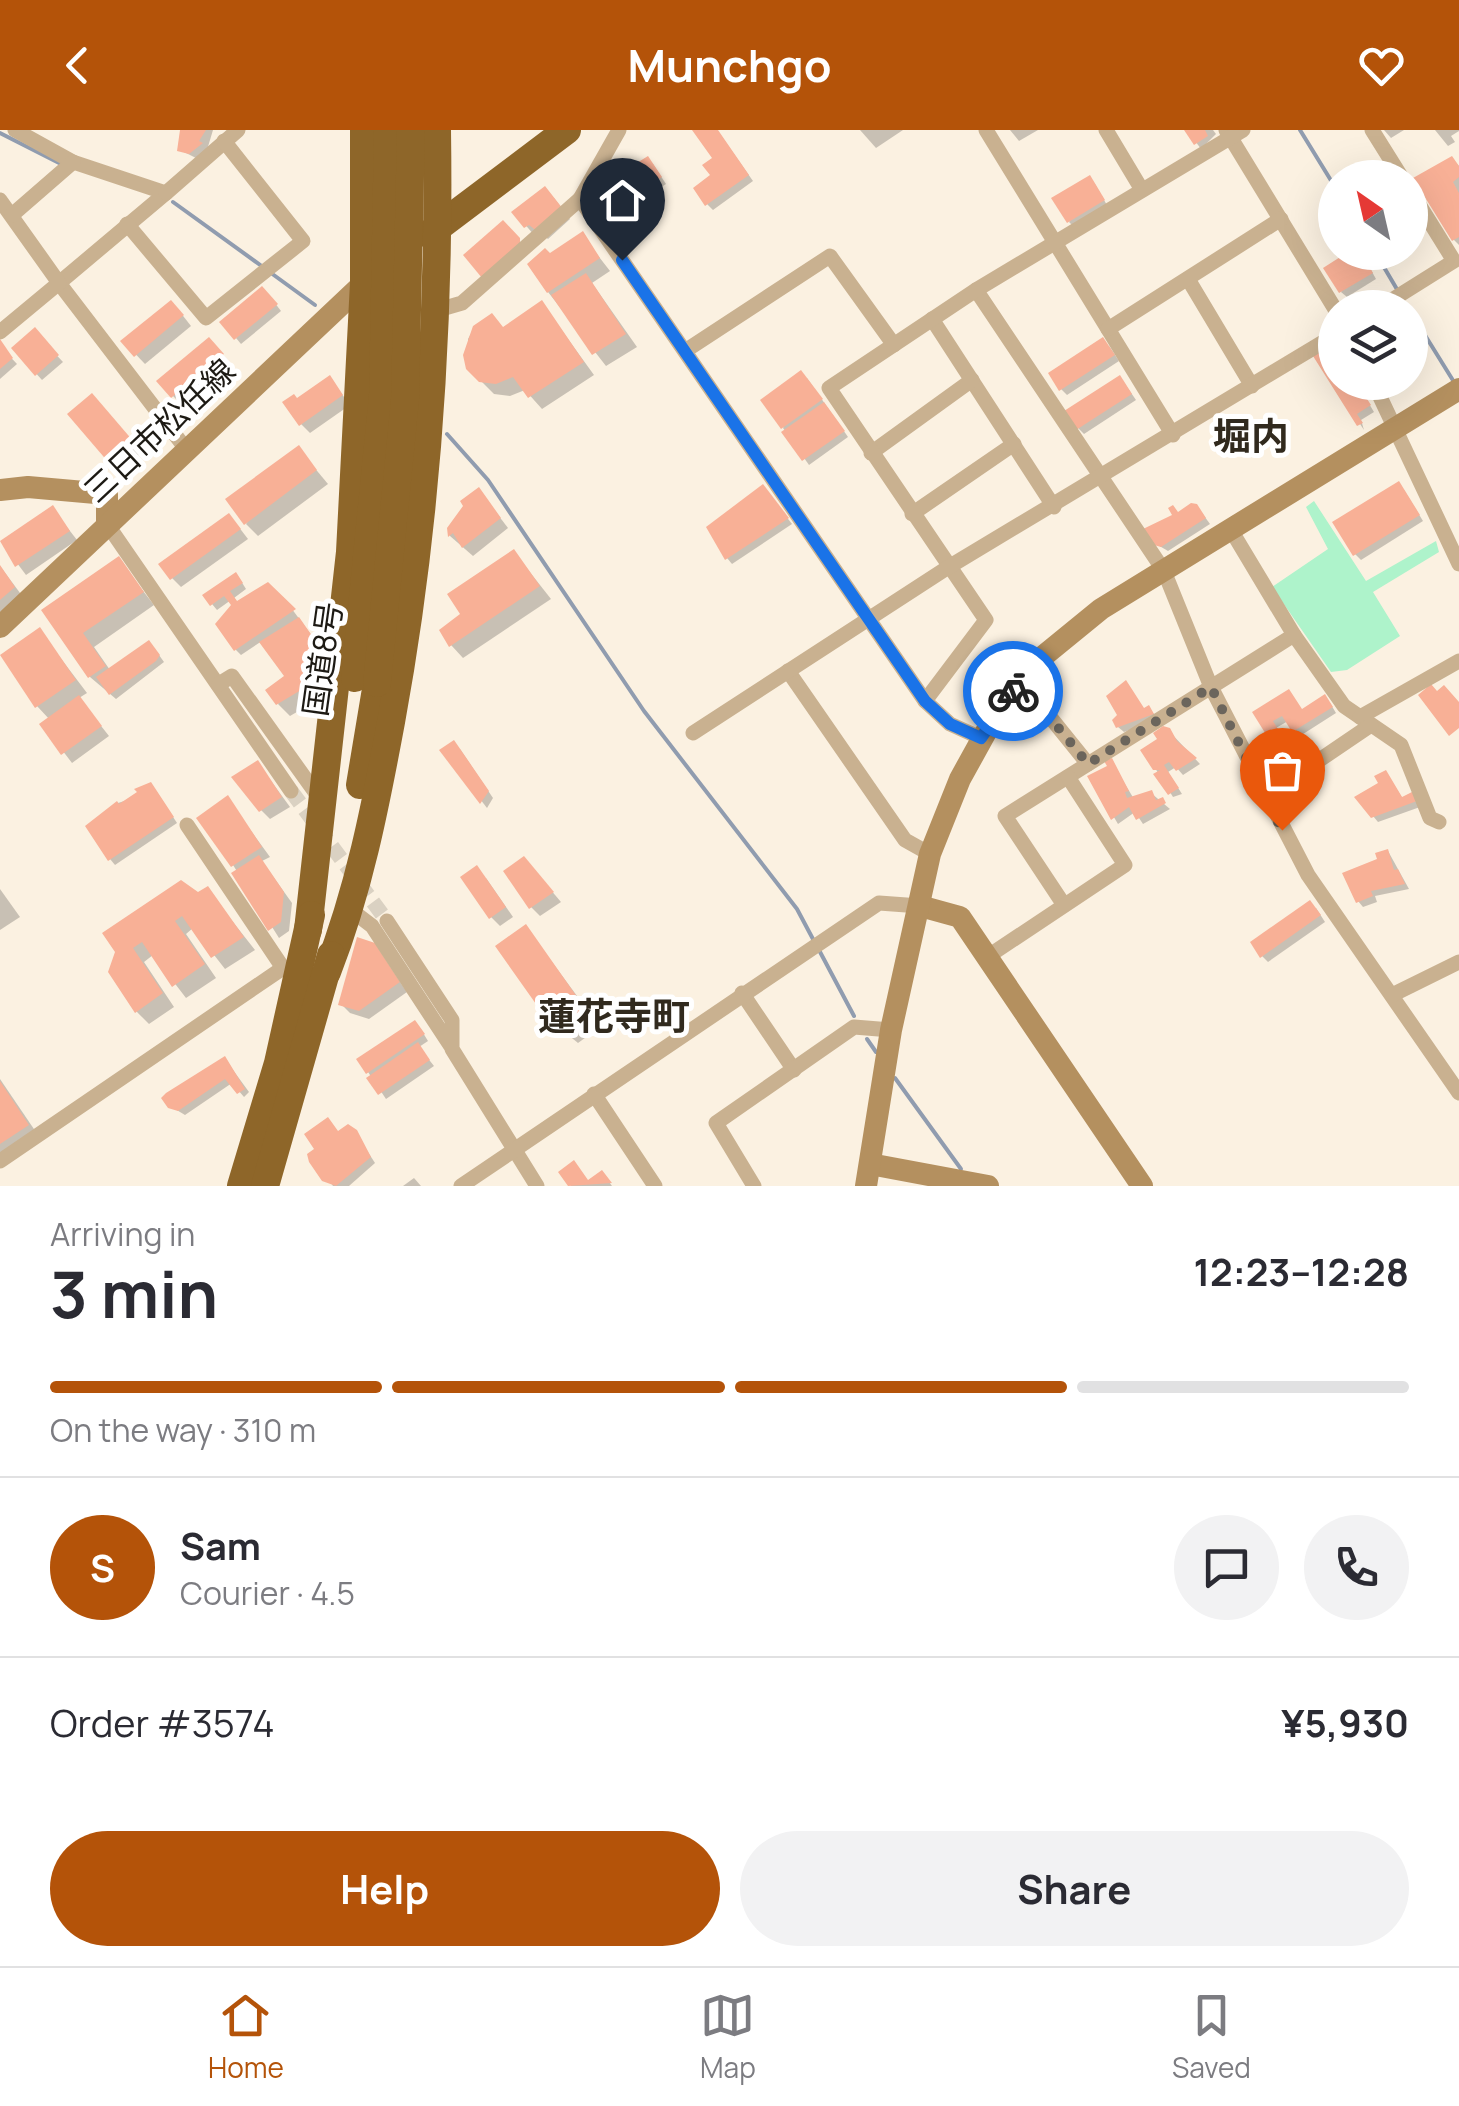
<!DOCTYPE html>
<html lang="en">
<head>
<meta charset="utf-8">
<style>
	body { margin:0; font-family:Manrope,"Noto Sans JP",sans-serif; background:#f2f2f3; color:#2b2b33; height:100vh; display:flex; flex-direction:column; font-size:38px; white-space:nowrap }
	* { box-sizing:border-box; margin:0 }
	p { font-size:32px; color:#7c7c81 }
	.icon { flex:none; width:55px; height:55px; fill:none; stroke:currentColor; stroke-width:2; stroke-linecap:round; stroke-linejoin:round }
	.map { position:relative; height:1056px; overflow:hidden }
	.details { display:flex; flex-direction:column; background:#fff; flex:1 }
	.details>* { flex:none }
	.needle { width:65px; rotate:326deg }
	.tools { position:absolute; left:1318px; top:30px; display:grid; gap:20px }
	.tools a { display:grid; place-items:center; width:110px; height:110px; border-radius:50%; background:#fff; box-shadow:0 10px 40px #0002; font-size:50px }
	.pin { position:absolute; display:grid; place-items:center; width:85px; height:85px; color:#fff; margin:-102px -42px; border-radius:50% 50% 50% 0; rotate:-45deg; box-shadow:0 0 10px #0007 }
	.pin .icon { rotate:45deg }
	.courier { position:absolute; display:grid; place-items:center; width:100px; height:100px; margin:-50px; border:8px solid #1a73e8; border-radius:50%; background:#fff; color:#222; box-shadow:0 2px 12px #0007 }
	.overview em { font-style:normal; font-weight:700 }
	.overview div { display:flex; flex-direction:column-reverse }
	.overview { display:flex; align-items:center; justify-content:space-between; height:170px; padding:0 50px }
	h1 { font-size:65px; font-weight:700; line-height:75px }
	.bar { display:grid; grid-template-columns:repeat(4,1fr); gap:15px 10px; align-content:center; height:120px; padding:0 50px }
	.bar i { height:12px; border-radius:8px; background:#e1e1e2 }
	.bar .active { background:#b45309 }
	.bar p { grid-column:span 4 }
	.line { display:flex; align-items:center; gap:25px; padding:0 50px; border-top:2px solid #e1e1e2 }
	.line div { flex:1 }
	.round { display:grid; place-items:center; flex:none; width:105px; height:105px; border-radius:52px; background:#f2f2f3 }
	.action { display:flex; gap:20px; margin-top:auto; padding:20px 50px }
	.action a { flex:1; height:115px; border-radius:60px; background:#b45309; color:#fff; font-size:40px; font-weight:700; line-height:115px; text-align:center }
	.action a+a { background:#f2f2f3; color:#2b2b33 }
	header { display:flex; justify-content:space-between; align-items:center; height:130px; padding:0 50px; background:#b45309; color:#fff; font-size:45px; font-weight:700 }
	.menu { display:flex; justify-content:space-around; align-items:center; height:140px; border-top:2px solid #e1e1e2; background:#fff; font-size:28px; color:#7c7c81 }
	.menu a { display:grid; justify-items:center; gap:5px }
	.menu .active { color:#b45309 }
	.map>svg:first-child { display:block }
</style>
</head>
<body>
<header><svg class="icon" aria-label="back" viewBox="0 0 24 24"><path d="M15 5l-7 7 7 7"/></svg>Munchgo<svg class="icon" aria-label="heart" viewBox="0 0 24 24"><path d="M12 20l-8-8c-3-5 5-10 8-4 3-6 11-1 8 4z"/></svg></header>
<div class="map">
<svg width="1459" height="1056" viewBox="0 0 1459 1056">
	<rect width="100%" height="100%" fill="#fbf1e1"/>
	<polygon fill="#aef3cb" points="1314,371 1366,451 1436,411 1439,422 1373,462 1400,506 1347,540 1331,542 1272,457 1328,419 1306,377"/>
	<g fill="#0003">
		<polygon points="184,0 213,0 207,20 196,28 180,20"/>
		<polygon points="695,0 717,0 753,51 713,80 707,74 716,29"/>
		<polygon points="860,0 903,0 876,18"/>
		<polygon points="1010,0 1038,0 1019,11"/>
		<polygon points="1187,0 1213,0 1216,4 1201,19"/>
		<polygon points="1384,0 1404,0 1391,8"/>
		<polygon points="1435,0 1459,0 1459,1 1451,6 1455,12 1448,16"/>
		<polygon points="1452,29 1459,36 1459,115 1454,110"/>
		<polygon points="653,34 666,54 637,73 644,83 620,99 614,93"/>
		<polygon points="1095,54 1108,77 1074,97 1069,92"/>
		<polygon points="554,68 570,89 548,109 540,102 535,106 515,83"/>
		<polygon points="582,105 610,141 592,153 637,217 606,236 548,162 550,126"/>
		<polygon points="1361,122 1376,149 1347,167 1341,162"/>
		<polygon points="268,164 281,181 241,214 236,208"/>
		<polygon points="542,173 594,245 542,279 525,260 510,266 494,264 468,238 468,209 474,198 504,199"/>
		<polygon points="180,182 191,196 145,234 123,211"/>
		<polygon points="34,201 63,232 42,250 14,219"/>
		<polygon points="0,216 17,234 0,249"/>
		<polygon points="1109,216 1119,231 1067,265 1061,259"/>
		<polygon points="1332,217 1335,252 1356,252 1374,282 1361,290 1364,300 1316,227"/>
		<polygon points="218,219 231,234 182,275 173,266"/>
		<polygon points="330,248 350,275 310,303 301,294"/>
		<polygon points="807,248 848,307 809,335 783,298"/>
		<polygon points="1125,254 1136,270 1084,304 1078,298"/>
		<polygon points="101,275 141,323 120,341 70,285"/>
		<polygon points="298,318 328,354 258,406 246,394"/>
		<polygon points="479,360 508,398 473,426 450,406 449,399"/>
		<polygon points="1404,360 1423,391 1361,430 1355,424"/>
		<polygon points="768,363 792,394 732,434 727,428"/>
		<polygon points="52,378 77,410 26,445 2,413"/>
		<polygon points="1202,383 1210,394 1168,421 1156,414 1179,384"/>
		<polygon points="238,396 248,409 181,457 172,448"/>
		<polygon points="514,422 551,469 463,528 451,515 463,485"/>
		<polygon points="118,429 154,475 94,517 110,540 154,518 164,532 116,569 90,547 44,480"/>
		<polygon points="0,436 23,467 0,482"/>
		<polygon points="241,451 246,459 234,468 238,473 283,467 335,537 333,561 290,586 278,574 288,547 262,511 241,525 236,520 234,475 231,470 217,480 212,474"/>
		<polygon points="40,501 87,563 79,568 109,606 72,633 43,595 50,590 37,576"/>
		<polygon points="1330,573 1336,583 1300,606 1288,591 1276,598 1282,606 1275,610 1256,583 1303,581"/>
		<polygon points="1149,578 1158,589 1124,602 1118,597"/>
		<polygon points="1168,600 1200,634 1183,645 1176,637 1168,642 1182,664 1173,667 1155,638"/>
		<polygon points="460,619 493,668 487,678 443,621"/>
		<polygon points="1111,631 1134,669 1151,663 1170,679 1143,694 1135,682 1118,694 1090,647 1110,638"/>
		<polygon points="258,633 290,677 270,689 261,680"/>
		<polygon points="1386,643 1403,669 1411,665 1420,677 1378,692 1373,686"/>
		<polygon points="156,661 177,693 115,735 110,729 118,673"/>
		<polygon points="228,669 270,727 262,731 292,773 289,801 279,808 233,735"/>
		<polygon points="1388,721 1409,759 1375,766 1377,772 1363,777 1358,771"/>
		<polygon points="533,739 561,772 540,786 531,777"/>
		<polygon points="486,748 513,787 500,796 491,787"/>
		<polygon points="0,759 20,787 0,800"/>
		<polygon points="207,759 255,820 225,839 193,798 186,804 216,848 186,868 153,825 144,832 174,877 149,894 137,882 118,821"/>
		<polygon points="1316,778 1325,792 1268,832 1262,826"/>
		<polygon points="526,797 600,897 578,913 550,890"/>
		<polygon points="374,815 407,862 369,889 350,883 341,874"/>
		<polygon points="420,898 428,911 419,917 434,936 386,969 368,942"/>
		<polygon points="225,929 249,962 244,967 232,953 185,985 170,976"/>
		<polygon points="0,949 40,1008 0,1035"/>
		<polygon points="355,1002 375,1033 349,1056 333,1056 311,1024 339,1004"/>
		<polygon points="562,1042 589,1052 607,1049 612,1056 571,1056"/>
		<polygon points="414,1048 421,1056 403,1056"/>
	</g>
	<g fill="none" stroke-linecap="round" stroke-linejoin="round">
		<g stroke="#909caf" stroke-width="4">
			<polyline points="1300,0 1335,57"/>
			<polyline points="0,3 63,35"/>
			<polyline points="173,72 263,137"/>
			<polyline points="1375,122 1398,161"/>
			<polyline points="271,143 315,175"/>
			<polyline points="1410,181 1454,252"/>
			<polyline points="447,304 488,350 644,581 797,779 814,811"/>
			<polyline points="819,820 854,886"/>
			<polyline points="867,909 876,922"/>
			<polyline points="895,948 961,1039"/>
		</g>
	</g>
	<g fill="#f8b096">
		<polygon points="180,0 206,0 199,11 203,13 189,24 177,21"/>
		<polygon points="692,0 718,0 749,45 705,76 693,58 710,45 702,35 712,28"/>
		<polygon points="1184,0 1205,0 1208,6 1194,15"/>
		<polygon points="648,26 662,47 633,66 640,76 612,95 598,74 626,55 619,44"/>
		<polygon points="1452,26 1459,36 1459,47 1453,52 1459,63 1459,107 1452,111 1413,48"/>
		<polygon points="1090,45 1105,70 1067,93 1051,68"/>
		<polygon points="545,56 563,79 538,102 529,95 524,98 511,82"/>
		<polygon points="503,90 520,108 520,116 482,148 463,125"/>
		<polygon points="583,101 600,128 547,163 527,134 545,118 550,123"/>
		<polygon points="1348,122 1361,122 1373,143 1339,163 1323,138"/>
		<polygon points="586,143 626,204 592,225 551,165"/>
		<polygon points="262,156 278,174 234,210 219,192"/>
		<polygon points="171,170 184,185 134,227 120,211"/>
		<polygon points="542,170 584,232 528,268 513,247 496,254 479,252 466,239 463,225 473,196 492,183 503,197"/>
		<polygon points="35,197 59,225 35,246 11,218"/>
		<polygon points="209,207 224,224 171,268 156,251"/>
		<polygon points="1103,207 1115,225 1059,261 1048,243"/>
		<polygon points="0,209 13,228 0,239"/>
		<polygon points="1332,214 1335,252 1356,252 1371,275 1357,284 1363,293 1357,296 1313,226"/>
		<polygon points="801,240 823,269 781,299 760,270"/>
		<polygon points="330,245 343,265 299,296 282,272 294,264 297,268"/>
		<polygon points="1120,245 1132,264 1076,300 1064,281"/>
		<polygon points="92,263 134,312 109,333 67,284"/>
		<polygon points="824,272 845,301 802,331 781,302"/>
		<polygon points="299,315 317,340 244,395 225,369"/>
		<polygon points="1399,351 1420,385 1353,426 1332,392"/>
		<polygon points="763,354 789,388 725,430 706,397"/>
		<polygon points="479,357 501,388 462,418 453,403 448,407 447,398 463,376 460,371"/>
		<polygon points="1191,373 1197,374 1206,388 1161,417 1154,415 1143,399 1172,385 1168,378 1173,375 1178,382"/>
		<polygon points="53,375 70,401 15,437 0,411"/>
		<polygon points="229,383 241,399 170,450 158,434"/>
		<polygon points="514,419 540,456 449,517 439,500 460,484 447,464"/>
		<polygon points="119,426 144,462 83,503 106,536 88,548 41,480"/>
		<polygon points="0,435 15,457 0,470"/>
		<polygon points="236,442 243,453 230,461 237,471 268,452 296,479 234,521 215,494 231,475 224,466 210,476 202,465"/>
		<polygon points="299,487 324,523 321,548 276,575 265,560 284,546 259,512"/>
		<polygon points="40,497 76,550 35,578 0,525"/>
		<polygon points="149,510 160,525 156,531 109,565 96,547"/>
		<polygon points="1126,550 1144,578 1149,575 1154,584 1116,598 1112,590 1117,585 1106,566"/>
		<polygon points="1431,554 1437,561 1444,555 1459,572 1459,598 1449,606 1418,565"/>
		<polygon points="1289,559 1302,579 1325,564 1333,577 1292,602 1282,586 1273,591 1278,599 1267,606 1252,582"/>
		<polygon points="79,565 102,596 61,625 39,594"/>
		<polygon points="1163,596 1170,598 1177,611 1197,628 1176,641 1169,632 1164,635 1179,658 1168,665 1153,644 1160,640 1153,640 1140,620 1157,609 1153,603"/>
		<polygon points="454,610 489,661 480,674 439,620"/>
		<polygon points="1112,628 1129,661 1125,662 1127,668 1152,660 1156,670 1163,667 1166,673 1136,690 1129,677 1111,690 1087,646 1107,636 1104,631"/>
		<polygon points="258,630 282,667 259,682 231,647"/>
		<polygon points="1386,640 1402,667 1412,662 1417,671 1371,688 1354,667 1378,653 1374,646"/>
		<polygon points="151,652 174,687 108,731 85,696 117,671 119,674 137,662 134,659"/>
		<polygon points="228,665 262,717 231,737 196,688"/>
		<polygon points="1388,719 1394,740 1398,739 1405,754 1371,761 1373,766 1356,773 1342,743 1377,729 1375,723"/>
		<polygon points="259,725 284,762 281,792 268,801 231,743"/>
		<polygon points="524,726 554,762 529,779 503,741"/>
		<polygon points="477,735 506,777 489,789 460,747"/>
		<polygon points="181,750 198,762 208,756 244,807 211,828 182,786 175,791 205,834 172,857 142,812 133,818 163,863 135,883 108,842 115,822 102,803"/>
		<polygon points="1310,770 1321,785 1260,828 1250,812"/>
		<polygon points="526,794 589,884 564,902 553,887 548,891 495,816"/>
		<polygon points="357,807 375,813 400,852 359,881 338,875"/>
		<polygon points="415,890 425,904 366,944 356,929"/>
		<polygon points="418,912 430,930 378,965 366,948"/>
		<polygon points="225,926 245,959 237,964 225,949 178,981 168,978 161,968 166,963"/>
		<polygon points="0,951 29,995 0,1014"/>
		<polygon points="328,987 338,1001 348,994 357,1000 371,1027 336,1056 322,1051 309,1032 307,1024 314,1019 304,1004"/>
		<polygon points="574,1030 588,1050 602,1040 612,1053 568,1056 558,1042"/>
	</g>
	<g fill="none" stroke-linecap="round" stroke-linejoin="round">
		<polyline stroke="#dad1c2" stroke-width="15" stroke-dasharray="15 8" stroke-linecap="butt" points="291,661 387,791"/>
		<g stroke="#c9b190" stroke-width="15">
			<polyline points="15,0 73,32 166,63 59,153 186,319"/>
			<polyline points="619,0 580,69 925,571 950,594 981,608"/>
			<polyline points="986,0 1173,305"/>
			<polyline points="1106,0 1142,60"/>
			<polyline points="1226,0 1335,179"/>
			<polyline points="1372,0 1402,48"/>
			<polyline points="166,63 238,0"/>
			<polyline points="0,70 59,153 0,202"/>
			<polyline points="12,85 73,32"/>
			<polyline points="127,94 206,188 303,111 224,11"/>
			<polyline points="1188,149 1252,256"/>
			<polyline points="976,160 1164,441 1211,557 1308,745 1459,963"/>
			<polyline points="1379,178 1454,131 1410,60"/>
			<polyline points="438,180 462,173 580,69"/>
			<polyline points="932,189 1054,377"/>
			<polyline points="1108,199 1281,89"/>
			<polyline points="685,221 830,126 894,215"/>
			<polyline points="1373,252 1459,434"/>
			<polyline points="871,323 972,250"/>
			<polyline points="912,384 1014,314"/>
			<polyline points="107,394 291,661"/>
			<polyline points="1294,505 1344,576 1401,615 1430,688 1439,692"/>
			<polyline points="788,541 905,710 930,724"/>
			<polyline points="1021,551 1088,634"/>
			<polyline points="219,554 232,546 320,669"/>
			<polyline points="925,571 986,490 829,258 976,160 1243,0"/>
			<polyline points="1360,587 1459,531"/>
			<polyline points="693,603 947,438 1335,205"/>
			<polyline points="1265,667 1371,595"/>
			<polyline points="187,695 283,838"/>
			<polyline points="1064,775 1005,686 1294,505 1231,400"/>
			<polyline points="351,780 372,796 450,915"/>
			<polyline points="387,791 452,890 452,919 537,1056"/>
			<polyline points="987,827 1125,735 1068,647"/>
			<polyline points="742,863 794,940"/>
			<polyline points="1392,865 1459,832"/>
			<polyline points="594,964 655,1056"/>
			<polyline points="0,1031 283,838 298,843"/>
			<polyline points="461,1056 879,773 920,776"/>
			<polyline points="754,1056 716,993 854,897 891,900"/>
		</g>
		<g stroke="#b4905f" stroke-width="22">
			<polyline points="0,360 28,357 107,364 107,394"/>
			<polyline points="0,497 364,153"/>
			<polyline points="920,776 960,787 1142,1056"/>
			<polyline points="870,1034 988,1056"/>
			<polyline points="866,1056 891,900 930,724 960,649 997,582 1041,528 1101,479 1459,259"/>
		</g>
		<g stroke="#8e6629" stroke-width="28">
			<polyline points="429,104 567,0"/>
			<polyline points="360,655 377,553"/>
			<polyline points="308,800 350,422 364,153 364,0"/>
			<path d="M327 842C359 760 375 678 391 592 427 396 440 199 437 0"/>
			<polyline points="241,1056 278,933 311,785"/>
			<polyline points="265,1056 331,825"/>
		</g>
		<g stroke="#8e6629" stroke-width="28">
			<polyline points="355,548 383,265 388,0"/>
			<polyline points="377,553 405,270 411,0"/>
		</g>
	</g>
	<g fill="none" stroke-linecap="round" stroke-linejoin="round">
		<polyline stroke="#6b655c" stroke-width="10" stroke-dasharray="0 18" points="1013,561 1021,552 1088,634 1211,557 1282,700"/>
		<polyline stroke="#1a73e8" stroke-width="12" points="622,130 925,571 950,594 981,608 1013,561"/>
	</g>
	<g text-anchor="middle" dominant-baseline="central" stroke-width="10" stroke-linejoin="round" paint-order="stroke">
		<g font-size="32" fill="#1d1a14" stroke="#fff">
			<text transform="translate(159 300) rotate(-43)">三日市松任線</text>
			<text transform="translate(322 529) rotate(-82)">国道8号</text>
		</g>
		<g font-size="38" font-weight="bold" fill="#312a1e" stroke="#fff">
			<text x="1251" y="305">堀内</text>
			<text x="614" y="885">蓮花寺町</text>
		</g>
	</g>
</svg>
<div class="tools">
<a><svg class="needle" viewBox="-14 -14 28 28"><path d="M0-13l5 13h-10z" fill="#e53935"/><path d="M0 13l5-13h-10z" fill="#7c7c81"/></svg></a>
<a><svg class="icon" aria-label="layers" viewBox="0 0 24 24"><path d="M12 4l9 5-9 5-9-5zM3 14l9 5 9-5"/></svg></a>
</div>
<div class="pin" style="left:1282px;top:700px;background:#ea580c"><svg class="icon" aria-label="bag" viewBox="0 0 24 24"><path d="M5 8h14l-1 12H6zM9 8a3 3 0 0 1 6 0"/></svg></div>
<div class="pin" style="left:622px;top:130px;background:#1f2937"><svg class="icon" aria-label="home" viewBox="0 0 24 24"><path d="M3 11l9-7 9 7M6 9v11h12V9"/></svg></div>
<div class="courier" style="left:1013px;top:561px"><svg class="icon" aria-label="bike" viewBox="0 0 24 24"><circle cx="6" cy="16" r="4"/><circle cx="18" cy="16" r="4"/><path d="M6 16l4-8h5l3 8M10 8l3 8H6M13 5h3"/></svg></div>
</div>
<section class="details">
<div class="overview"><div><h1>3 min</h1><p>Arriving in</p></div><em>12:23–12:28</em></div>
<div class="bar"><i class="active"></i><i class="active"></i><i class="active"></i><i></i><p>On the way · 310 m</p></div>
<div class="line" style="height:180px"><b class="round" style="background:#b45309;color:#fff">S</b><div><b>Sam</b><p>Courier · 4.5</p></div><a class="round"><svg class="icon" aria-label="chat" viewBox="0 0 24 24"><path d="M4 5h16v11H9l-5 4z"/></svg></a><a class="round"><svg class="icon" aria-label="phone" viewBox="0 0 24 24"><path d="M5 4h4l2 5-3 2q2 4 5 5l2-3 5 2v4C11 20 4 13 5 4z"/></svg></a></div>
<div class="line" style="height:130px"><div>Order #3574</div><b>¥5,930</b></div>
<div class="action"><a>Help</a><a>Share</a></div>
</section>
<nav class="menu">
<a class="active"><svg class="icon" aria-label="home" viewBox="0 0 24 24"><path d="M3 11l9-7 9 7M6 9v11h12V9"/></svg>Home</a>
<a><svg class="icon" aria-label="map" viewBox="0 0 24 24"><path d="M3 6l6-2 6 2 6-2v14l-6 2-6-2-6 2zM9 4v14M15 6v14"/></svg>Map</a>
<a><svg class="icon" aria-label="saved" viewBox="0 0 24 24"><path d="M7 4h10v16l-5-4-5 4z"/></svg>Saved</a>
</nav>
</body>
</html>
